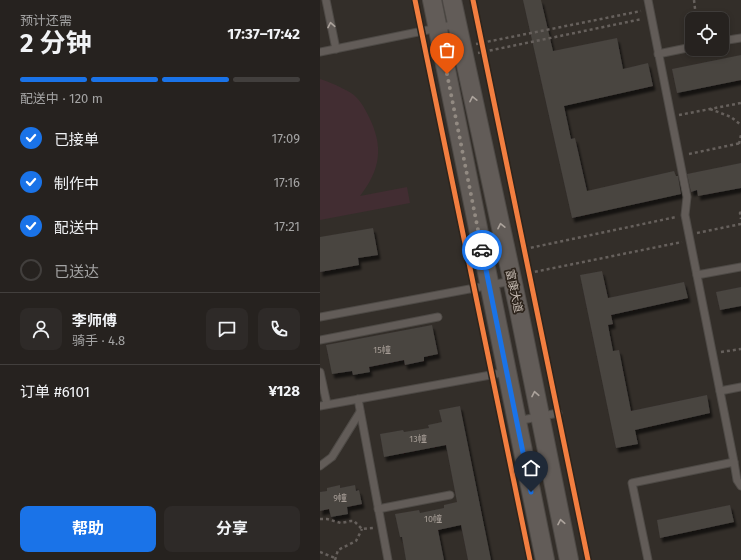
<!DOCTYPE html>
<html lang="zh">
<head>
<meta charset="utf-8">
<style>
	body { margin:0; font-family:"Fira Sans","Noto Sans SC",sans-serif; background:#2e2a28; color:#f1f3f6; height:100vh; display:flex; flex-direction:column; font-size:15px; white-space:nowrap }
	* { box-sizing:border-box; margin:0 }
	p { font-size:13px; color:#a4a4a4 }
	.icon { flex:none; width:22px; height:22px; fill:none; stroke:currentColor; stroke-width:2; stroke-linecap:round; stroke-linejoin:round }
	.map { position:relative; flex:1; overflow:hidden }
	.side { display:flex; flex-direction:column; background:#26221f; width:320px }
	.side>* { flex:none }
	.tools { position:absolute; left:365px; top:12px; display:grid; gap:8px }
	.tools a { display:grid; place-items:center; width:44px; height:44px; border-radius:8px; background:#26221f; box-shadow:0 2px 6px #0003,0 0 0 1px #423f3d; font-size:20px }
	.pin { position:absolute; display:grid; place-items:center; width:34px; height:34px; color:#fff; margin:-41px -17px; border-radius:50% 50% 50% 0; rotate:-45deg; box-shadow:0 0 4px #0007 }
	.pin .icon { rotate:45deg }
	.courier { position:absolute; display:grid; place-items:center; width:40px; height:40px; margin:-20px; border:3px solid #1a73e8; border-radius:50%; background:#fff; color:#222; box-shadow:0 1px 5px #0007 }
	.overview em { font-style:normal; font-weight:700 }
	.overview div { display:flex; flex-direction:column-reverse }
	.overview { display:flex; align-items:center; justify-content:space-between; height:68px; padding:0 20px }
	h1 { font-size:26px; font-weight:700; line-height:30px }
	.bar { display:grid; grid-template-columns:repeat(4,1fr); gap:6px 4px; align-content:center; height:48px; padding:0 20px }
	.bar i { height:5px; border-radius:3px; background:#423f3d }
	.bar .current { background:#1a73e8 }
	.bar p { grid-column:span 4 }
	.line { display:flex; align-items:center; gap:10px; padding:0 20px; border-top:1px solid #423f3d }
	.line div { flex:1 }
	.round { display:grid; place-items:center; flex:none; width:42px; height:42px; border-radius:8px; background:#2e2a28 }
	ol { padding:0 20px; list-style:none }
	li { display:flex; align-items:center; gap:12px; height:44px }
	li p { margin-inline-start:auto }
	li .icon { padding:4px; border-radius:50%; background:#1a73e8; color:#fff; stroke-width:4 }
	li:last-child { color:#a4a4a4 }
	li i { width:22px; height:22px; border:2px solid #423f3d; border-radius:50% }
	.button { display:flex; gap:8px; margin-top:auto; padding:8px 20px }
	.button a { flex:1; height:46px; border-radius:8px; background:#1a73e8; color:#fff; font-size:16px; font-weight:700; line-height:46px; text-align:center }
	.button a+a { background:#2e2a28; color:#f1f3f6 }
	main { display:flex; flex:1; min-height:0 }
	.map>svg:first-child { display:block }
</style>
</head>
<body>
<main>
<section class="side">
<div class="overview"><div><h1>2 分钟</h1><p>预计还需</p></div><em>17:37–17:42</em></div>
<div class="bar"><i class="current"></i><i class="current"></i><i class="current"></i><i></i><p>配送中 · 120 m</p></div>
<ol>
<li><svg class="icon" aria-label="check" viewBox="0 0 24 24"><path d="M5 12l5 5 9-10"/></svg>已接单<p>17:09</p></li>
<li><svg class="icon" aria-label="check" viewBox="0 0 24 24"><path d="M5 12l5 5 9-10"/></svg>制作中<p>17:16</p></li>
<li><svg class="icon" aria-label="check" viewBox="0 0 24 24"><path d="M5 12l5 5 9-10"/></svg>配送中<p>17:21</p></li>
<li><i></i>已送达</li>
</ol>
<div class="line" style="height:72px"><a class="round"><svg class="icon" aria-label="person" viewBox="0 0 24 24"><circle cx="12" cy="8" r="4"/><path d="M4 21q1-7 8-7t8 7"/></svg></a><div><b>李师傅</b><p>骑手 · 4.8</p></div><a class="round"><svg class="icon" aria-label="chat" viewBox="0 0 24 24"><path d="M4 5h16v11H9l-5 4z"/></svg></a><a class="round"><svg class="icon" aria-label="phone" viewBox="0 0 24 24"><path d="M5 4h4l2 5-3 2q2 4 5 5l2-3 5 2v4C11 20 4 13 5 4z"/></svg></a></div>
<div class="line" style="height:52px"><div>订单 #6101</div><b>¥128</b></div>
<div class="button"><a>帮助</a><a>分享</a></div>
</section>
<div class="map">
<svg width="421" height="560" viewBox="0 0 421 560">
	<defs>
		<filter id="shadow"><feDropShadow dx="2.5" dy="4.5" stdDeviation="1" flood-color="#0009"/></filter>
	</defs>
	<rect width="100%" height="100%" fill="#332e29"/>
	<path fill="#422d32" d="M0 79C10 82 23 88 31 93 39 98 44 107 48 115 64 146 61 169 40 196L87 187 90 203 0 220Z"/>
	<g fill="#484440" filter="url(#shadow)">
		<polygon points="203,0 221,0 233,51 297,38 303,69 328,63 333,86 244,106 251,139 255,138 267,191 354,171 356,176 358,176 361,194 252,218"/>
		<polygon points="421,55 421,80 357,93 352,69"/>
		<polygon points="421,163 421,188 378,196 377,190 371,192 367,174"/>
		<polygon points="53,228 58,255 38,258 39,265 0,272 0,237"/>
		<polygon points="282,271 288,298 364,282 368,298 291,315 293,324 288,325 293,351 299,350 311,411 387,395 390,413 315,430 318,444 296,448 260,275"/>
		<polygon points="421,287 421,306 400,310 396,292"/>
		<polygon points="112,325 118,354 104,357 104,361 85,365 84,360 49,367 50,372 33,375 32,371 12,374 6,345"/>
		<polygon points="140,406 171,560 148,560 141,525 118,530 124,560 86,560 82,537 80,537 75,514 99,510 100,513 124,508 124,505 137,502 126,445 64,457 60,434 83,430 84,432 109,428 108,425 122,422 119,410"/>
		<polygon points="20,485 20,488 35,485 36,491 39,490 42,504 27,507 28,514 11,517 9,509 0,511 0,492 7,491 7,488"/>
		<polygon points="410,505 414,522 340,538 337,520"/>
	</g>
	<g fill="none" stroke-linecap="round" stroke-linejoin="round">
		<defs>
			<g id="service">
				<polyline points="6,0 16,49"/>
				<polyline points="328,0 367,197 365,215 414,462 312,483 328,560"/>
				<polyline points="402,41 421,38"/>
				<polyline points="0,52 137,24"/>
				<polyline points="338,54 372,47"/>
				<polyline points="377,275 421,267"/>
				<polyline points="0,317 192,281"/>
				<polyline points="0,340 118,317"/>
				<polyline points="0,372 7,404"/>
				<polyline points="400,391 421,387"/>
				<polyline points="38,399 68,560"/>
				<polyline points="0,406 187,372"/>
				<polyline points="197,421 238,413"/>
				<polyline points="414,462 417,480 421,486"/>
				<polyline points="0,466 12,457 40,412"/>
				<polyline points="58,509 130,495"/>
			</g>
			<g id="tertiary">
				<polyline points="112,0 225,560"/>
				<polyline points="132,0 199,311 249,560"/>
			</g>
		</defs>
		<use href="#service" stroke="#4e4a46" stroke-width="9"/>
		<use href="#tertiary" stroke="#4e4a46" stroke-width="20"/>
		<g stroke="#66605c" stroke-width="2.5" stroke-dasharray="3 3" stroke-linecap="butt">
			<polyline points="374,0 376,17 377,19"/>
			<polyline points="156,44 321,11"/>
			<polyline points="158,53 322,19"/>
			<polyline points="390,109 411,117 421,125"/>
			<polyline points="359,115 421,103"/>
			<polyline points="419,144 421,135"/>
			<polyline points="369,154 421,143"/>
			<polyline points="421,212 420,213 421,219"/>
			<polyline points="377,233 421,224"/>
			<polyline points="205,249 356,217"/>
			<polyline points="209,273 362,242"/>
			<polyline points="401,352 421,349"/>
			<polyline points="0,519 7,519 21,523 31,521 34,521 42,529 53,528"/>
			<polyline points="0,552 15,558"/>
			<polyline points="15,560 18,550 36,541 42,529"/>
		</g>
		<use href="#service" stroke="#625c58" stroke-width="7"/>
		<use href="#tertiary" stroke="#625c58" stroke-width="18"/>
		<defs>
			<g id="cycleway">
				<polyline points="95,0 210,560"/>
				<polyline points="153,0 268,560"/>
			</g>
		</defs>
		<use href="#cycleway" stroke="#2d241c" stroke-width="8"/>
		<use href="#cycleway" stroke="#f27e40" stroke-width="5"/>
	</g>
	<defs><path id="oneway-chevron" d="M-2-3.5L2.5 0L-2 3.5" fill="none" stroke-width="1.6" stroke-linecap="round" stroke-linejoin="round"/></defs>
	<g stroke="#aca39c">
		<use href="#oneway-chevron" transform="translate(11 25) rotate(-101)"/>
		<use href="#oneway-chevron" transform="translate(153 99) rotate(-102)"/>
		<use href="#oneway-chevron" transform="translate(181 226) rotate(-102)"/>
		<use href="#oneway-chevron" transform="translate(215 394) rotate(-101)"/>
		<use href="#oneway-chevron" transform="translate(241 522) rotate(-101)"/>
	</g>
	<g fill="none" stroke-linecap="round" stroke-linejoin="round">
		<polyline stroke="#928a82" stroke-width="4" stroke-dasharray="0 7.2" points="127,74 162,250"/>
		<polyline stroke="#1a73e8" stroke-width="5" points="162,250 211,492"/>
	</g>
	<g text-anchor="middle" dominant-baseline="central" stroke-width="3.5" stroke-linejoin="round" paint-order="stroke">
		<g font-size="9" fill="#a69d96">
			<text x="62" y="350">15幢</text>
			<text x="98" y="439">13幢</text>
			<text x="20" y="498">9幢</text>
			<text x="113" y="519">10幢</text>
		</g>
		<g font-size="11" fill="#c5bbb2" stroke="#2d241c">
			<text transform="translate(194 291) rotate(78)">富康大道</text>
		</g>
	</g>
</svg>
<div class="tools">
<a><svg class="icon" aria-label="locate" viewBox="0 0 24 24"><circle cx="12" cy="12" r="6"/><path d="M12 2v4M12 18v4M2 12h4M18 12h4"/></svg></a>
</div>
<div class="pin" style="left:127px;top:74px;background:#ea580c"><svg class="icon" aria-label="bag" viewBox="0 0 24 24"><path d="M5 8h14l-1 12H6zM9 8a3 3 0 0 1 6 0"/></svg></div>
<div class="pin" style="left:211px;top:492px;background:#1f2937"><svg class="icon" aria-label="home" viewBox="0 0 24 24"><path d="M3 11l9-7 9 7M6 9v11h12V9"/></svg></div>
<div class="courier" style="left:162px;top:250px"><svg class="icon" aria-label="car" viewBox="0 0 24 24"><path d="M5 17H2v-5l4-1 3-4h7l3 4 3 1v5h-3M9 17h6M6 11h13"/><circle cx="7" cy="17" r="2"/><circle cx="17" cy="17" r="2"/></svg></div>
</div>
</main>
</body>
</html>
